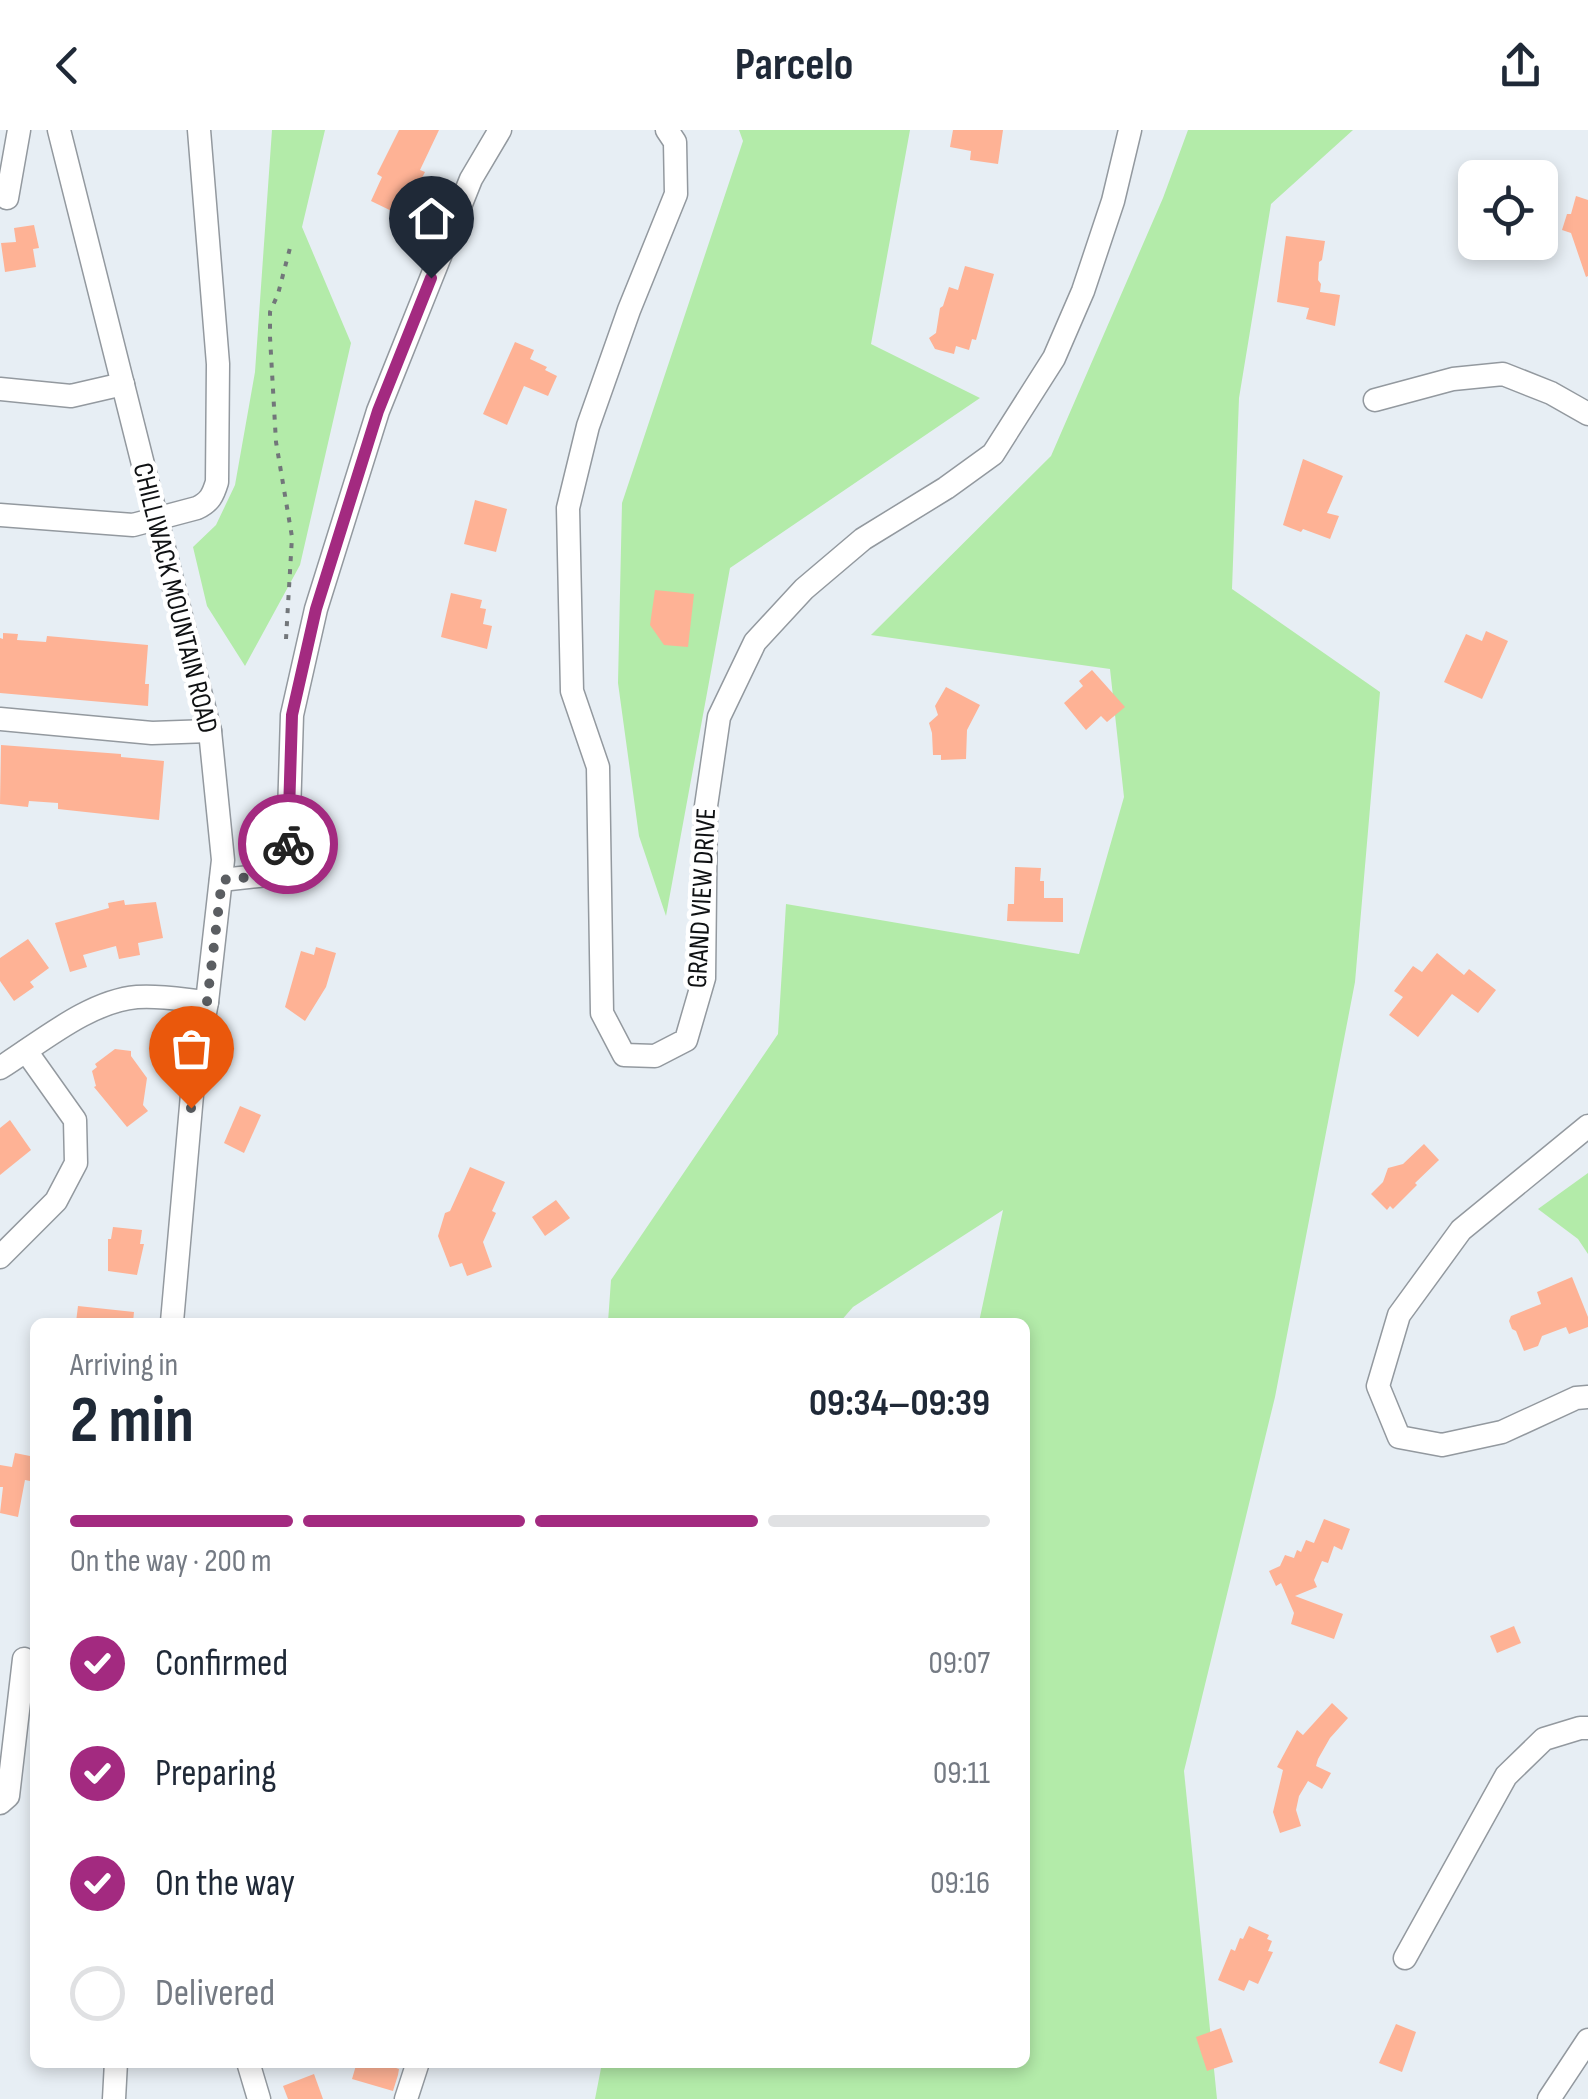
<!DOCTYPE html>
<html lang="en">
<head>
<meta charset="utf-8">
<style>
	body { margin:0; font-family:"Sofia Sans Condensed",sans-serif; background:#f2f2f3; color:#1f2937; height:100vh; display:flex; flex-direction:column; font-size:38px; white-space:nowrap }
	* { box-sizing:border-box; margin:0 }
	p { font-size:32px; color:#747a83 }
	.icon { flex:none; width:55px; height:55px; fill:none; stroke:currentColor; stroke-width:2; stroke-linecap:round; stroke-linejoin:round }
	.map { position:relative; flex:1; overflow:hidden }
	.drawer { position:absolute; left:30px; top:1188px; width:1000px; height:750px; display:flex; flex-direction:column; background:#fff; border-radius:15px; box-shadow:0 5px 15px #0003 }
	.drawer>* { flex:none }
	.controls { position:absolute; left:1458px; top:30px; display:grid; gap:20px }
	.controls a { display:grid; place-items:center; width:100px; height:100px; border-radius:15px; background:#fff; box-shadow:0 5px 15px #0003; font-size:50px }
	.pin { position:absolute; display:grid; place-items:center; width:85px; height:85px; color:#fff; margin:-102px -42px; border-radius:50% 50% 50% 0; rotate:-45deg; box-shadow:0 0 10px #0007 }
	.pin .icon { rotate:45deg }
	.courier { position:absolute; display:grid; place-items:center; width:100px; height:100px; margin:-50px; border:8px solid #a32a80; border-radius:50%; background:#fff; color:#222; box-shadow:0 2px 12px #0007 }
	.overview em { font-style:normal; font-weight:700 }
	.overview div { display:flex; flex-direction:column-reverse }
	.overview { display:flex; align-items:center; justify-content:space-between; height:170px; padding:0 40px }
	h1 { font-size:65px; font-weight:700; line-height:75px }
	.bar { display:grid; grid-template-columns:repeat(4,1fr); gap:15px 10px; align-content:center; height:120px; padding:0 40px }
	.bar i { height:12px; border-radius:8px; background:#e0e1e3 }
	.bar .active { background:#a32a80 }
	.bar p { grid-column:span 4 }
	ol { padding:0 40px; list-style:none }
	li { display:flex; align-items:center; gap:30px; height:110px }
	li p { margin-inline-start:auto }
	li .icon { padding:10px; border-radius:50%; background:#a32a80; color:#fff; stroke-width:4 }
	li:last-child { color:#747a83 }
	li i { width:55px; height:55px; border:5px solid #e0e1e3; border-radius:50% }
	header { display:flex; justify-content:space-between; align-items:center; height:130px; padding:0 40px; background:#fff; font-size:45px; font-weight:700 }
	.map>svg:first-child { display:block }
</style>
</head>
<body>
<header><svg class="icon" aria-label="back" viewBox="0 0 24 24"><path d="M15 5l-7 7 7 7"/></svg>Parcelo<svg class="icon" aria-label="share" viewBox="0 0 24 24"><path d="M12 15V3M7 8l5-5 5 5M5 13v7h14v-7"/></svg></header>
<div class="map">
<svg width="1588" height="1969" viewBox="0 0 1588 1969">
	<rect width="100%" height="100%" fill="#e7eef4"/>
	<g fill="#b3eba9">
		<polygon points="272,0 325,0 302,97 351,213 300,435 245,536 207,476 193,417 216,395 235,355 255,242"/>
		<polygon points="739,0 910,0 871,214 980,268 730,438 666,786 639,706 618,553 622,373 743,11"/>
		<polygon points="1188,0 1353,0 1271,74 1239,268 1232,459 1380,562 1355,852 1275,1267 1184,1641 1217,1969 595,1969 602,1933 1025,1932 1025,1192 979,1192 1003,1080 853,1177 840,1192 608,1192 611,1150 778,904 786,774 1079,824 1124,667 1110,539 871,505 1051,326 1163,68"/>
		<polygon points="1588,1043 1588,1124 1578,1109 1538,1079"/>
	</g>
	<g fill="#feb295">
		<polygon points="399,0 439,0 420,40 425,42 402,86 371,71 382,47 377,44"/>
		<polygon points="953,0 1003,0 998,34 970,30 971,21 950,17"/>
		<polygon points="1576,66 1588,70 1588,146 1586,147 1571,103 1562,100 1567,84 1571,84"/>
		<polygon points="34,95 39,118 33,119 36,137 5,142 1,113 16,112 14,98"/>
		<polygon points="1286,106 1325,111 1322,130 1319,132 1318,150 1321,154 1320,162 1340,165 1335,196 1306,189 1309,178 1277,172"/>
		<polygon points="965,136 994,144 976,210 972,209 969,220 956,216 954,224 935,219 929,208 936,203 940,178 943,176 949,157 958,160"/>
		<polygon points="515,212 534,220 530,229 547,237 545,240 557,246 548,266 524,256 507,295 483,284"/>
		<polygon points="1303,329 1343,346 1327,383 1339,386 1330,409 1303,399 1301,402 1283,395"/>
		<polygon points="475,370 507,379 496,422 464,414"/>
		<polygon points="655,460 694,464 688,517 664,515 650,495"/>
		<polygon points="451,463 482,470 480,478 486,479 483,494 492,496 487,519 441,507"/>
		<polygon points="1486,501 1508,511 1482,569 1444,552 1466,504 1482,511"/>
		<polygon points="3,503 18,504 17,510 46,512 47,506 148,515 145,554 149,554 148,576 0,563 0,508 3,509"/>
		<polygon points="1092,540 1125,577 1107,592 1101,586 1086,600 1064,573 1083,556 1079,551"/>
		<polygon points="946,557 980,575 967,600 966,629 941,630 941,625 933,625 932,603 929,593 938,585 935,576"/>
		<polygon points="1,615 121,624 121,627 164,631 159,690 58,679 58,673 29,671 28,677 0,674"/>
		<polygon points="1015,737 1041,738 1040,751 1044,751 1044,768 1063,768 1063,792 1007,791 1008,774 1014,774"/>
		<polygon points="124,770 125,775 156,772 163,808 138,813 140,825 119,829 116,816 83,825 87,837 70,842 55,793 109,778 108,773"/>
		<polygon points="28,809 49,838 30,852 34,857 14,871 0,851 0,828"/>
		<polygon points="316,817 336,823 326,857 305,891 285,877 301,821 314,825"/>
		<polygon points="1437,823 1464,845 1469,839 1496,860 1478,883 1452,864 1418,907 1389,885 1403,867 1394,861 1413,836 1422,842"/>
		<polygon points="115,919 131,921 131,926 147,948 143,975 148,981 127,997 94,957 96,956 92,941 97,937 95,934"/>
		<polygon points="240,976 261,985 244,1023 224,1013"/>
		<polygon points="10,990 31,1020 0,1045 0,998"/>
		<polygon points="1424,1014 1439,1030 1415,1053 1417,1055 1393,1079 1390,1076 1387,1080 1371,1064 1383,1052 1388,1038 1403,1034"/>
		<polygon points="470,1037 505,1052 492,1081 496,1083 483,1112 492,1137 467,1146 462,1133 450,1137 438,1106 445,1083 450,1081"/>
		<polygon points="556,1070 570,1088 545,1106 532,1087"/>
		<polygon points="113,1097 142,1100 140,1114 144,1114 137,1145 108,1141 108,1109 111,1109"/>
		<polygon points="1572,1147 1588,1187 1588,1197 1569,1204 1566,1197 1542,1206 1538,1216 1524,1221 1516,1201 1512,1199 1509,1191 1511,1186 1541,1174 1537,1162"/>
		<polygon points="78,1176 134,1182 133,1192 76,1192"/>
		<polygon points="15,1323 35,1327 35,1352 25,1350 18,1387 0,1383 3,1357 0,1357 0,1335 12,1337"/>
		<polygon points="1324,1389 1350,1399 1342,1420 1334,1416 1328,1433 1322,1431 1314,1450 1317,1457 1295,1466 1343,1484 1334,1509 1291,1494 1294,1483 1281,1453 1276,1456 1269,1441 1280,1436 1285,1425 1294,1428 1297,1420 1301,1422 1306,1410 1314,1413"/>
		<polygon points="1514,1496 1521,1513 1497,1523 1490,1506"/>
		<polygon points="1332,1573 1348,1588 1330,1608 1318,1629 1316,1636 1331,1643 1322,1659 1308,1651 1299,1666 1296,1680 1301,1696 1280,1703 1273,1682 1283,1640 1277,1637 1297,1600 1303,1605"/>
		<polygon points="1249,1796 1269,1805 1267,1809 1272,1811 1268,1821 1273,1822 1258,1854 1249,1850 1244,1861 1218,1850 1231,1819 1235,1821 1240,1808 1243,1809"/>
		<polygon points="1396,1894 1416,1902 1402,1942 1379,1933"/>
		<polygon points="1221,1898 1233,1932 1207,1941 1196,1907"/>
		<polygon points="357,1932 398,1932 396,1938 399,1939 398,1945 393,1961 352,1949"/>
		<polygon points="314,1944 323,1969 288,1969 283,1956"/>
	</g>
	<g fill="none" stroke-linecap="round" stroke-linejoin="round">
		<defs>
			<g id="minor">
				<polyline points="59,0 210,601 223,730 207,872 194,942 172,1192"/>
				<polyline points="667,0 675,12 676,64 629,180 588,296 568,378 572,561 598,637 602,883 624,925 655,926 686,910 704,848 706,676 719,587 755,512 804,459 863,409 946,358 993,324 1054,228 1083,161 1113,71 1130,0"/>
				<polyline points="7,68 19,0"/>
				<polyline points="0,259 71,266 123,254"/>
				<polyline points="1375,270 1453,249 1503,244 1551,263 1588,284"/>
				<path d="M0 385 133 395 197 378C210 372 213 365 217 352L218 234 199 0"/>
				<polyline points="0,589 152,603 210,601"/>
				<polyline points="221,750 268,745 288,718 292,585 316,479 378,281 471,49 500,0"/>
				<path d="M0 938C40 913 89 871 137 867 160 865 185 870 207 872"/>
				<polyline points="1588,996 1461,1100 1399,1185 1378,1256 1399,1307 1442,1315 1502,1302 1576,1268 1588,1267"/>
				<polyline points="0,1127 56,1071 76,1033 75,990 26,921"/>
				<polyline points="0,1673 8,1666 24,1529"/>
				<polyline points="1405,1828 1506,1646 1544,1609 1580,1598 1588,1598"/>
				<polyline points="248,1932 259,1969"/>
				<polyline points="114,1969 116,1932"/>
				<polyline points="406,1969 418,1932"/>
				<polyline points="1549,1969 1588,1910"/>
			</g>
		</defs>
		<use href="#minor" stroke="#93999f" stroke-width="25"/>
		<polyline stroke="#72767a" stroke-width="4" stroke-dasharray="5 8" stroke-linecap="butt" points="286,509 292,407 276,312 270,207 270,182 278,164 291,114"/>
		<use href="#minor" stroke="#fff" stroke-width="22"/>
	</g>
	<g fill="none" stroke-linecap="round" stroke-linejoin="round">
		<polyline stroke="#5b5e62" stroke-width="10" stroke-dasharray="0 18" points="191,978 194,942 207,872 222,750 268,745 288,718 288,714"/>
		<polyline stroke="#a32a80" stroke-width="12" points="288,714 292,585 316,479 378,281 431,148"/>
	</g>
	<g text-anchor="middle" dominant-baseline="central" stroke-width="9" stroke-linejoin="round" paint-order="stroke">
		<g font-size="28" fill="#0f1113" stroke="#fff">
			<text transform="translate(175 468) rotate(76)">CHILLIWACK MOUNTAIN ROAD</text>
			<text transform="translate(702 768) rotate(-87)">GRAND VIEW DRIVE</text>
		</g>
	</g>
</svg>
<div class="controls">
<a><svg class="icon" aria-label="locate" viewBox="0 0 24 24"><circle cx="12" cy="12" r="6"/><path d="M12 2v4M12 18v4M2 12h4M18 12h4"/></svg></a>
</div>
<div class="pin" style="left:191px;top:978px;background:#ea580c"><svg class="icon" aria-label="bag" viewBox="0 0 24 24"><path d="M5 8h14l-1 12H6zM9 8a3 3 0 0 1 6 0"/></svg></div>
<div class="pin" style="left:431px;top:148px;background:#1f2937"><svg class="icon" aria-label="home" viewBox="0 0 24 24"><path d="M3 11l9-7 9 7M6 9v11h12V9"/></svg></div>
<div class="courier" style="left:288px;top:714px"><svg class="icon" aria-label="bike" viewBox="0 0 24 24"><circle cx="6" cy="16" r="4"/><circle cx="18" cy="16" r="4"/><path d="M6 16l4-8h5l3 8M10 8l3 8H6M13 5h3"/></svg></div>
<section class="drawer">
<div class="overview"><div><h1>2 min</h1><p>Arriving in</p></div><em>09:34–09:39</em></div>
<div class="bar"><i class="active"></i><i class="active"></i><i class="active"></i><i></i><p>On the way · 200 m</p></div>
<ol>
<li><svg class="icon" aria-label="check" viewBox="0 0 24 24"><path d="M5 12l5 5 9-10"/></svg>Confirmed<p>09:07</p></li>
<li><svg class="icon" aria-label="check" viewBox="0 0 24 24"><path d="M5 12l5 5 9-10"/></svg>Preparing<p>09:11</p></li>
<li><svg class="icon" aria-label="check" viewBox="0 0 24 24"><path d="M5 12l5 5 9-10"/></svg>On the way<p>09:16</p></li>
<li><i></i>Delivered</li>
</ol>
</section>
</div>
</body>
</html>
